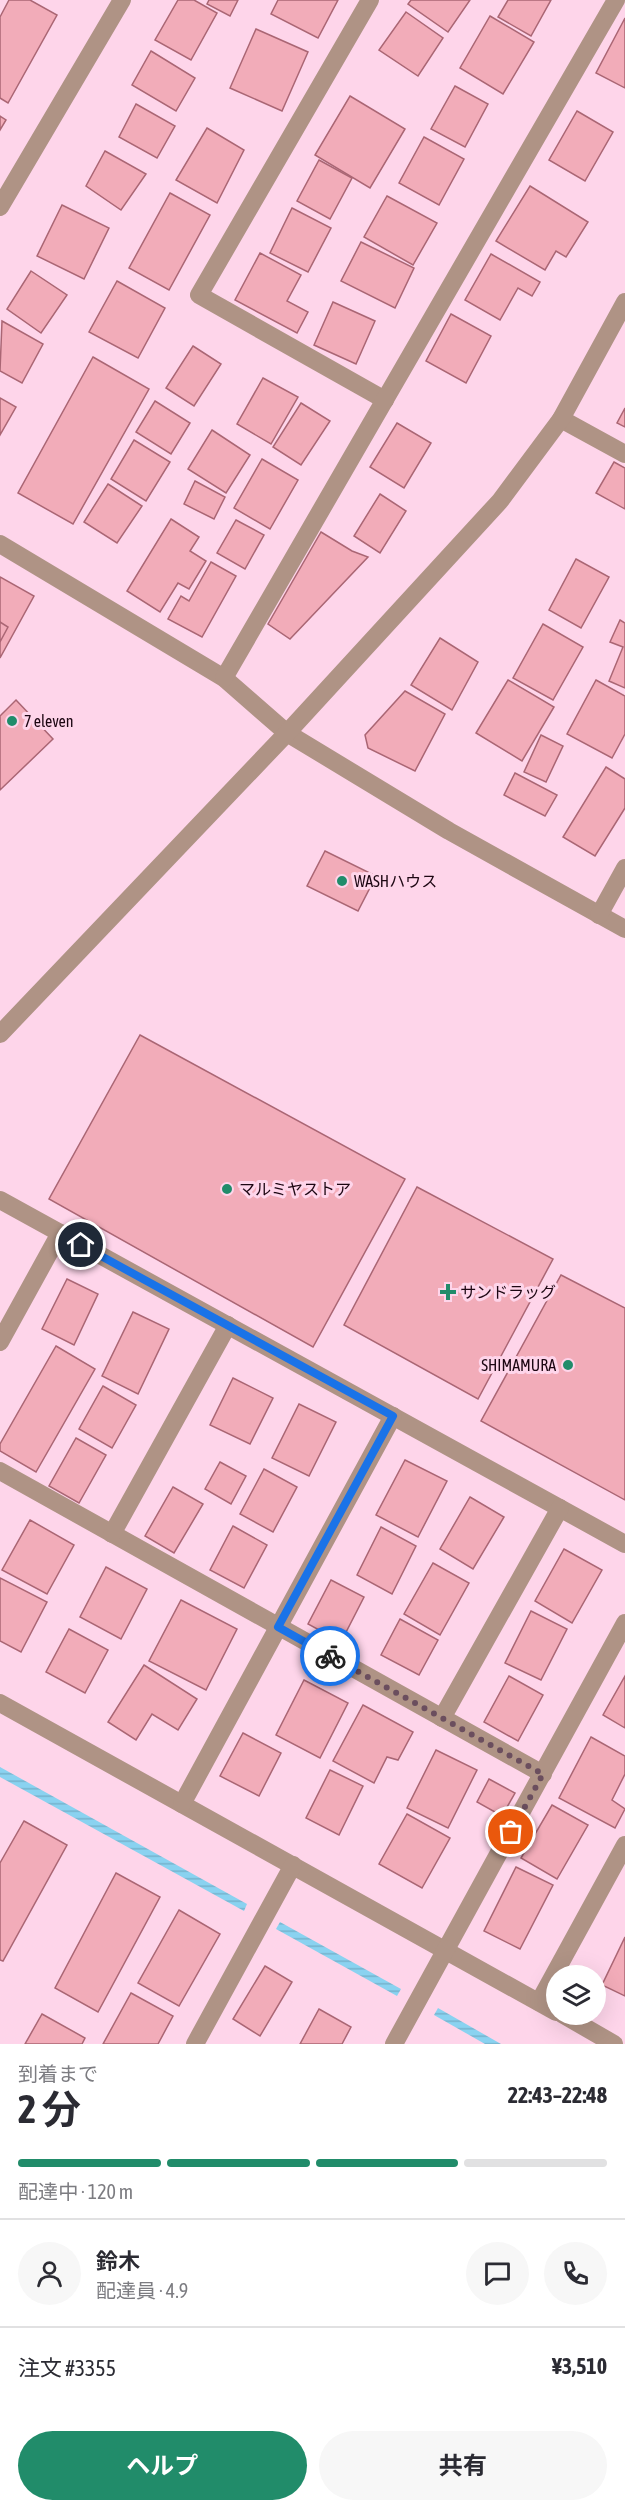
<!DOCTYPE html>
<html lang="ja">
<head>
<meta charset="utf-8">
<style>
	body { margin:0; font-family:"Asap Condensed","Noto Sans JP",sans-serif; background:#f7f7f7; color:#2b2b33; height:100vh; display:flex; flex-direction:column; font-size:22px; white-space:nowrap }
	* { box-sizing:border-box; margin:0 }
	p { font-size:20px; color:#7c7c81 }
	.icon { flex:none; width:33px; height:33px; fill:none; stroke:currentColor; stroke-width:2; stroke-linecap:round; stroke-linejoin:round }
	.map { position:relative; height:2044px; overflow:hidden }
	.sheet { display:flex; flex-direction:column; background:#fff; flex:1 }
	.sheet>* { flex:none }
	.fabs { position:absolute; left:546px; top:1965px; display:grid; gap:12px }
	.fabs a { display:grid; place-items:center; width:60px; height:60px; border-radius:50%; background:#fff; box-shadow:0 6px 24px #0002; font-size:30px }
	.pin { position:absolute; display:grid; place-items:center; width:51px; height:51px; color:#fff; margin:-26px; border:3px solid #fff; border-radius:50%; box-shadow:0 2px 6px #0007 }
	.courier { position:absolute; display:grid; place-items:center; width:60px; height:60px; margin:-30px; border:4px solid #1a73e8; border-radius:50%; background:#fff; color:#222; box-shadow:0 2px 8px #0007 }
	.overview em { font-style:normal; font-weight:700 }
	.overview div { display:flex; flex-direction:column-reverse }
	.overview { display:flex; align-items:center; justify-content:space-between; height:102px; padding:0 18px }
	h1 { font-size:39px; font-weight:700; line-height:45px }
	.bar { display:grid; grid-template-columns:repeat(4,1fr); gap:9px 6px; align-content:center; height:72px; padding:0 18px }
	.bar i { height:8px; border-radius:4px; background:#e1e1e2 }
	.bar .on { background:#218c6a }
	.bar p { grid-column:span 4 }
	.line { display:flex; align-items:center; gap:15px; padding:0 18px; border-top:2px solid #e1e1e2 }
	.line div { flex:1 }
	.round { display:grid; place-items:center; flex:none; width:63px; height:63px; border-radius:32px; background:#f7f7f7 }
	.button { display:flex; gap:12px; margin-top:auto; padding:12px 18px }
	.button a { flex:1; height:69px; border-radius:36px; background:#218c6a; color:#fff; font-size:24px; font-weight:700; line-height:69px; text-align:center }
	.button a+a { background:#f7f7f7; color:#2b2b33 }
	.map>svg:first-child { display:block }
</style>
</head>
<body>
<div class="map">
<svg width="625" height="2044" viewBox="0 0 625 2044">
	<defs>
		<pattern id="water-rules" width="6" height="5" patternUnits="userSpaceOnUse" patternTransform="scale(1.5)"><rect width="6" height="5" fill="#8ad2f0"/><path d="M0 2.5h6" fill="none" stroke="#76b3cd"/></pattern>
	</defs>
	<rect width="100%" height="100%" fill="#fed5ea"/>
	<g fill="url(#water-rules)">
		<polygon points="0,1767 247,1904 244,1911 0,1777"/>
		<polygon points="280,1922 401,1989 397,1996 276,1929"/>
		<polygon points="438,2008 501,2044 485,2044 434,2015"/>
	</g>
	<g fill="#f2acb9" stroke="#aa6674" stroke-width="1.5">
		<polygon points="9,0 30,0 57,15 8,103 0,98 0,17"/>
		<polygon points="178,0 194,0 217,13 191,60 155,40"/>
		<polygon points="209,0 238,0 230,16 207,4"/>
		<polygon points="278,0 338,0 318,38 271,14"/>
		<polygon points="411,0 470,0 448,32 408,4"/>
		<polygon points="508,0 551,0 531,36 498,17"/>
		<polygon points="406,12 443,38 418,76 379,50"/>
		<polygon points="490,16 534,42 503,94 460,68"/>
		<polygon points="625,18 625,88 596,73"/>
		<polygon points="256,29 308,52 282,111 230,88"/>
		<polygon points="151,51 195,78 176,111 132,85"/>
		<polygon points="455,86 488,104 465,147 431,129"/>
		<polygon points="350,96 405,129 370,188 315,155"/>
		<polygon points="136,104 175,126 157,158 119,137"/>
		<polygon points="577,111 613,132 585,181 549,160"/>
		<polygon points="0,116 6,120 0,130"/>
		<polygon points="207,128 244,150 217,203 176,180"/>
		<polygon points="424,137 464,159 439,205 399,183"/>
		<polygon points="105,151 146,174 121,210 86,186"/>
		<polygon points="319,160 352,178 330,219 297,201"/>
		<polygon points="530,186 588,222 566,257 556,251 545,270 496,241"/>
		<polygon points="170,193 210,215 169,290 129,268"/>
		<polygon points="387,196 437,223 413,265 364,237"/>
		<polygon points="62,205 109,228 84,279 37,256"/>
		<polygon points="292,208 331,228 308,272 270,253"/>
		<polygon points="361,242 414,268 395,308 341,281"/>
		<polygon points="260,253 301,275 287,301 308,312 297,333 235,300"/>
		<polygon points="491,254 540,282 532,296 518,288 500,320 465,300"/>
		<polygon points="31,271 67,295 41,333 7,309"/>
		<polygon points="117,281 165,308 138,358 89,332"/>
		<polygon points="333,302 375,321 356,364 314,345"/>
		<polygon points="451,314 491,336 466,383 426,361"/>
		<polygon points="2,321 43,344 22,383 0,371"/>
		<polygon points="193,346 221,364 194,406 166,388"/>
		<polygon points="93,357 149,389 73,524 18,493"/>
		<polygon points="263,378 298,397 271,444 237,424"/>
		<polygon points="0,398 16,407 0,435"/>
		<polygon points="155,401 190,423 171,454 136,432"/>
		<polygon points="301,403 330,421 301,465 273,447"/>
		<polygon points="625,408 625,427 617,423"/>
		<polygon points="397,423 431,443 404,488 370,467"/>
		<polygon points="212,430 250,455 226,493 188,469"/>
		<polygon points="134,440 170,462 146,501 111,479"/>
		<polygon points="262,459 298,480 270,529 234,508"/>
		<polygon points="614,462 625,468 625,509 596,493"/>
		<polygon points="195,481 225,497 214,519 184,504"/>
		<polygon points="108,484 142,506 117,543 84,522"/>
		<polygon points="380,494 406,511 380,553 354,536"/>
		<polygon points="171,519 199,537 190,551 206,561 189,589 178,583 160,612 127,591"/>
		<polygon points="236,520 264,535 245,569 217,553"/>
		<polygon points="321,532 352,551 368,557 290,639 268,624"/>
		<polygon points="576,559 609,577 581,628 549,610"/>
		<polygon points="211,562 236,576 202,637 168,619 181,596 189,601"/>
		<polygon points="0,577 34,596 0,658"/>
		<polygon points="620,620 625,623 625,688 609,681 623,647 610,642"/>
		<polygon points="0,622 8,627 0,642"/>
		<polygon points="543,624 583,647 553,700 513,678"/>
		<polygon points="440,638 478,662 452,710 411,685"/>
		<polygon points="508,680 554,707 522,761 476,733"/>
		<polygon points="596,680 625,696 625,734 612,758 567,734"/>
		<polygon points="405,691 445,714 415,771 368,748 365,735"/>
		<polygon points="16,700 53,739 0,790 0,716"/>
		<polygon points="541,735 563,746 546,782 524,772"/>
		<polygon points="606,767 625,779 625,808 595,856 563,837"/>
		<polygon points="515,773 557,795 545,816 504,795"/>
		<polygon points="325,851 376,876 358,911 307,886"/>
		<polygon points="140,1035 405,1179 313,1347 49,1199"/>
		<polygon points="417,1187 553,1259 478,1399 344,1325"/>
		<polygon points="561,1275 625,1308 625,1500 481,1421"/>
		<polygon points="67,1279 98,1294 74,1345 42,1329"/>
		<polygon points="133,1312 169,1329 138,1394 102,1376"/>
		<polygon points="56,1346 95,1369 36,1472 0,1451 0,1444"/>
		<polygon points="233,1378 273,1398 250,1444 210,1425"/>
		<polygon points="103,1386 136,1405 112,1448 79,1429"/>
		<polygon points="299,1404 336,1422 309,1476 272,1458"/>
		<polygon points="76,1438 106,1455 79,1503 49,1486"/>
		<polygon points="405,1460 447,1481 418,1537 376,1515"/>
		<polygon points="220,1462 246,1476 231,1504 205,1489"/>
		<polygon points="264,1469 297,1487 273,1532 240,1514"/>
		<polygon points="173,1487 203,1504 174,1553 145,1536"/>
		<polygon points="470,1497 504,1517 473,1569 440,1549"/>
		<polygon points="30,1520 74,1545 47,1594 2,1570"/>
		<polygon points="233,1526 267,1545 244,1588 210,1570"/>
		<polygon points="381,1527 416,1546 392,1594 357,1575"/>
		<polygon points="564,1549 602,1570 572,1623 535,1601"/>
		<polygon points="433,1563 469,1583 440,1635 404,1614"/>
		<polygon points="106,1567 147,1589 121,1639 80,1617"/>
		<polygon points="0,1578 47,1602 21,1652 0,1641"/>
		<polygon points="331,1580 364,1597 341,1642 308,1624"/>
		<polygon points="181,1600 237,1629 206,1690 149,1661"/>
		<polygon points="531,1611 567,1629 541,1680 505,1663"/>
		<polygon points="400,1619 438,1640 419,1675 381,1655"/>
		<polygon points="69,1629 108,1650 85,1693 46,1672"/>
		<polygon points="144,1665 197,1699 178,1730 152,1714 136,1740 108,1722"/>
		<polygon points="509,1676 543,1695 518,1741 484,1722"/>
		<polygon points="625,1676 625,1728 603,1715"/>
		<polygon points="304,1680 348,1703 320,1758 276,1735"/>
		<polygon points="363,1705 413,1732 398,1760 387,1757 374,1783 333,1761"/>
		<polygon points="243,1733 281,1753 259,1796 220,1776"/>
		<polygon points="591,1737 625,1756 625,1774 612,1800 625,1809 615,1828 559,1798"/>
		<polygon points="436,1750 477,1770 448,1828 407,1808"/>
		<polygon points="330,1770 363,1786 339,1835 306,1818"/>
		<polygon points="489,1779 515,1793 502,1816 477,1802"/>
		<polygon points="552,1805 588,1825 557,1879 521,1858"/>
		<polygon points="407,1814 450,1838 422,1888 379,1864"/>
		<polygon points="24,1821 67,1845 3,1961 0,1960 0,1863"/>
		<polygon points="516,1867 553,1885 520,1949 484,1931"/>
		<polygon points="116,1873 160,1897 98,2012 55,1988"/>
		<polygon points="179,1910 220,1934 179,2006 138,1983"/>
		<polygon points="625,1937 625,1996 602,1985"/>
		<polygon points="265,1966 292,1982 260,2036 233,2019"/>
		<polygon points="131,1993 173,2016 158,2044 103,2044"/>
		<polygon points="319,2009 351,2027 342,2044 300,2044"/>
		<polygon points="42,2014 85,2038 82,2044 25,2044"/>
	</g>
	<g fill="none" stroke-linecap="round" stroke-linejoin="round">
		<g stroke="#af9385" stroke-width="18">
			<polyline points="370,0 199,295 385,400"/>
			<polyline points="0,207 122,0"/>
			<polyline points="561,419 625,454"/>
			<polyline points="0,544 224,678 287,733 449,831 625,929"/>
			<polyline points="224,678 616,0"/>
			<polyline points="599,915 625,868"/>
			<polyline points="0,1034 287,733 500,501 561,419 625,302"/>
			<polyline points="0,1200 625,1544"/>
			<polyline points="0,1342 60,1233"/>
			<polyline points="0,1471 543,1774"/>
			<polyline points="112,1534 228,1325"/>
			<polyline points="0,1703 556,2012"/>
			<polyline points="442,1718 560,1508"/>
			<polyline points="182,1804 393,1416"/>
			<polyline points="539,2002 625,1845"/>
			<polyline points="562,2014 614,2044"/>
			<polyline points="195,2044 293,1865"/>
			<polyline points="394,2044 625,1623"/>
		</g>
	</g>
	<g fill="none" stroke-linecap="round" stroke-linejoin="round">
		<polyline stroke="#6b4e5e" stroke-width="6" stroke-dasharray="0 10.8" points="330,1656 543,1774 511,1832"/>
		<polyline stroke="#1a73e8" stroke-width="8" points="81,1245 393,1416 278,1627 330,1656"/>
	</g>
	<g fill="#218c6a" stroke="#fed5ea" stroke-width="2">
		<circle cx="12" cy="721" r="6"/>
		<circle cx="342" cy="881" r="6"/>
		<circle cx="227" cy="1189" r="6"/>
		<path d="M445 1283h6v6h6v6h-6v6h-6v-6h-6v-6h6z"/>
		<circle cx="568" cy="1365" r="6"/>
	</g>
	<g text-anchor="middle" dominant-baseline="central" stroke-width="6" stroke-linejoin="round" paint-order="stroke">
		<g font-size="16" fill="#1c0612" stroke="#fed5ea" text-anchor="start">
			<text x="24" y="721">7 eleven</text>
			<text x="354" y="881">WASHハウス</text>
			<text x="239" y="1189">マルミヤストア</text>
			<text x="460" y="1292">サンドラッグ</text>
			<text x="556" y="1365" text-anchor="end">SHIMAMURA</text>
		</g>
	</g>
</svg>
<div class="fabs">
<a><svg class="icon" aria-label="layers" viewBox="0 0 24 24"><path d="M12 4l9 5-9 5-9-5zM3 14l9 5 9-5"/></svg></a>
</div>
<div class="pin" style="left:511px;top:1832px;background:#ea580c"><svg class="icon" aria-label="bag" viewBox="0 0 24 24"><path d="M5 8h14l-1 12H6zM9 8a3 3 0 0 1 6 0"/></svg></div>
<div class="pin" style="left:81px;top:1245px;background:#1f2937"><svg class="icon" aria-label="home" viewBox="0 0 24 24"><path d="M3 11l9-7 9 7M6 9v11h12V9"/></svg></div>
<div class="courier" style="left:330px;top:1656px"><svg class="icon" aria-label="bike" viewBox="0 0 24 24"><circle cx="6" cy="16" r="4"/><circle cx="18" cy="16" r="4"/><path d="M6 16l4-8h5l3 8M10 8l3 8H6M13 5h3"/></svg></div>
</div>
<section class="sheet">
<div class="overview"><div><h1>2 分</h1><p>到着まで</p></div><em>22:43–22:48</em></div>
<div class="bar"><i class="on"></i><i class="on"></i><i class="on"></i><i></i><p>配達中 · 120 m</p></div>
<div class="line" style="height:108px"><a class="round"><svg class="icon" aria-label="person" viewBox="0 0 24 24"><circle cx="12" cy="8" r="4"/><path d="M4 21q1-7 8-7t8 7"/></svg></a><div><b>鈴木</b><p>配達員 · 4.9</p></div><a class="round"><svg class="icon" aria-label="chat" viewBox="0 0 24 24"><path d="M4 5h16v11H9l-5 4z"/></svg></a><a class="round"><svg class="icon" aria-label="phone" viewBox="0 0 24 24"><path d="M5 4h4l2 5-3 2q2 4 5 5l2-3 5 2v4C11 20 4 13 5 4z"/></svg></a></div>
<div class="line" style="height:78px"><div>注文 #3355</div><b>¥3,510</b></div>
<div class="button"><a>ヘルプ</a><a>共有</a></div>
</section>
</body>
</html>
